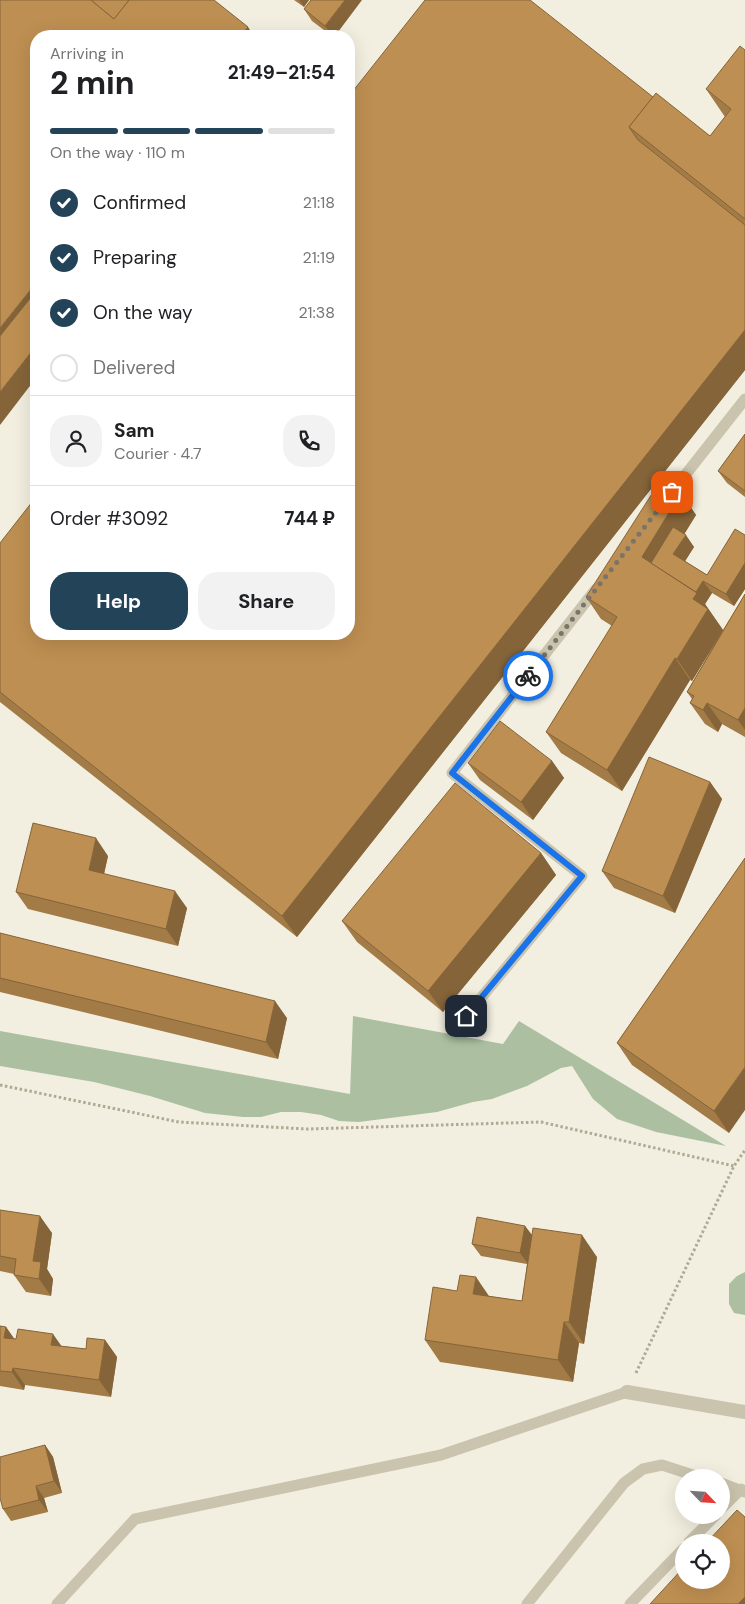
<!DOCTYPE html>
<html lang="en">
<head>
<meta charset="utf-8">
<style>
	body { margin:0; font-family:"DM Sans",sans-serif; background:#f2f2f2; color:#202124; height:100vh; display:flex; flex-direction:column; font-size:19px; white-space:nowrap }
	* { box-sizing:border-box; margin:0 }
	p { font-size:16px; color:#757577 }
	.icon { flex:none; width:28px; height:28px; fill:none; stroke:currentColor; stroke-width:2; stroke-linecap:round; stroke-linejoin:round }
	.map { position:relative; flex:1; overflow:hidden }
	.panel { position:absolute; left:30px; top:30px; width:325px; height:610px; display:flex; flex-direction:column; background:#fff; border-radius:20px; box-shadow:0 5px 20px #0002 }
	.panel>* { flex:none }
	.needle { width:32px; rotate:115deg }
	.buttons { position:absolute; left:675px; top:1469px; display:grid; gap:10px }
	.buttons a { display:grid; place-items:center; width:55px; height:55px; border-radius:50%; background:#fff; box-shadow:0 5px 20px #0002; font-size:25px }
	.pin { position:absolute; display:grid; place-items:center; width:42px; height:42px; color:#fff; margin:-21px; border-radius:10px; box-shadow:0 2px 8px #0006 }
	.courier { position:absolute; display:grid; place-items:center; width:50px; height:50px; margin:-25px; border:4px solid #1a73e8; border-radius:50%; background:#fff; color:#222; box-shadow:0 1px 6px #0007 }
	.head em { font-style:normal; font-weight:700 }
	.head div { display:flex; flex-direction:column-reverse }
	.head { display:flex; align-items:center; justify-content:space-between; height:85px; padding:0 20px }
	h1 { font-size:32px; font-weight:700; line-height:38px }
	.bar { display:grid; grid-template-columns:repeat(4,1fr); gap:8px 5px; align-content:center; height:60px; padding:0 20px }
	.bar i { height:6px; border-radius:4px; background:#e0e0e0 }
	.bar .selected { background:#234358 }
	.bar p { grid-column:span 4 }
	.line { display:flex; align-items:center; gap:12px; padding:0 20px; border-top:1px solid #e0e0e0 }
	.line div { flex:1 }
	.round { display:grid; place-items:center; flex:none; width:52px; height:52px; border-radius:20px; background:#f2f2f2 }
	ol { padding:0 20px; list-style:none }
	li { display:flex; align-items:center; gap:15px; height:55px }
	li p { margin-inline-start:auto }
	li .icon { padding:5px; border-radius:50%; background:#234358; color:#fff; stroke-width:4 }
	li:last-child { color:#757577 }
	li i { width:28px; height:28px; border:2px solid #e0e0e0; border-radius:50% }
	.button { display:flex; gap:10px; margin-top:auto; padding:10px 20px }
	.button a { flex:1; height:58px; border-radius:20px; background:#234358; color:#fff; font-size:20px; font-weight:700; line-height:58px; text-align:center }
	.button a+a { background:#f2f2f2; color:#202124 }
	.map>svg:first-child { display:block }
</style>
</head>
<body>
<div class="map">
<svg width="745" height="1604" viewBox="0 0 745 1604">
	<rect width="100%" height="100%" fill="#f2efe0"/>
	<g fill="#acc0a1">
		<polygon points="353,1016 503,1044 519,1021 726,1146 656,1132 617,1119 593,1099 572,1066 561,1068 527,1086 492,1099 473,1102 437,1112 359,1122 339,1121 321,1115 301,1112 281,1112 261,1117 243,1117 205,1113 150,1096 94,1082 0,1066 0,1031 350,1094"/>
		<polygon points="745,1272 745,1315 734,1313 729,1304 729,1284 737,1276"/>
	</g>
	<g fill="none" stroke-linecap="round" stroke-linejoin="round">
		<g stroke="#b0a993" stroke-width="3" stroke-dasharray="2.5 2.5" stroke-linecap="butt">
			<polyline points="0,1085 179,1122 307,1129 541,1122 734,1166"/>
			<polyline points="636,1373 734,1166 745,1150"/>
		</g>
		<g stroke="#cac3ad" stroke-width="11">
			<polyline points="664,502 745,399"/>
			<polyline points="466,1016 582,876 452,773 596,589"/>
			<polyline points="721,1483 745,1492"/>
			<polyline points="721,1509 741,1489"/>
			<polyline points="689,1542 716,1515"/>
			<polyline points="57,1604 135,1519 441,1455 627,1392"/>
			<polyline points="527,1604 624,1483 643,1469 662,1465 702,1478"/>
			<polyline points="630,1604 684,1548"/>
		</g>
		<polyline stroke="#cac3ad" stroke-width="14" points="627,1392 745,1412"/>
	</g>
	<g fill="#a37b47">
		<polygon points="294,0 309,0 304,7"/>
		<polygon points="311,0 335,36 332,36 312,21 304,9"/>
		<polygon points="745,50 745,370 297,937 0,702 0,543 36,634 349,634 349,96 653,97 710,136 725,117 706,89"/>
		<polygon points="745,434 745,497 727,483 718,471"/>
		<polygon points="662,488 681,493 696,515 684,534 694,547 685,561 707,575 745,535 745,589 734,606 712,593 705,604 723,630 745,594 745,737 722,724 718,732 705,724 690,703 692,699 687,692 714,645 692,681 690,680 622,791 561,753 546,732 612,626 601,619 586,597"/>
		<polygon points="552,761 564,778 533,820 480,780 468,763"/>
		<polygon points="710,782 722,799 675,913 614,888 602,871"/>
		<polygon points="541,853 556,875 443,1012 357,942 342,921"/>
		<polygon points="108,856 104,874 187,908 178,946 28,909 16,892"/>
		<polygon points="745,858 729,1133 632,1065 617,1043"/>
		<polygon points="0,933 287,1018 278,1059 0,992"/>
		<polygon points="0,1210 52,1233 47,1269 53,1279 51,1296 26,1292 14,1275 14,1274 0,1271"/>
		<polygon points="525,1226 532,1235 597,1257 584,1344 579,1343 573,1382 440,1362 425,1340 489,1296 522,1301 527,1264 481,1256 472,1244"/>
		<polygon points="0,1326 6,1327 14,1339 61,1346 86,1349 105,1340 117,1357 111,1397 25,1385 24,1390 0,1386"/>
		<polygon points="45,1445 53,1457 62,1493 44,1498 48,1512 11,1521 3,1509"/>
	</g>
	<g fill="#856439">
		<polygon points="299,0 309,0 304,7"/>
		<polygon points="345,0 362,0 335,36 333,36 325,26"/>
		<polygon points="248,27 254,36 240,36"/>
		<polygon points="36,283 36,323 0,368 0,328"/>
		<polygon points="745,330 745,370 297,937 282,916"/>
		<polygon points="36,346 36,378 0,425 0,392"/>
		<polygon points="681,493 696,515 660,574 642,557"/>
		<polygon points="686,535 694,547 682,566 673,554"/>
		<polygon points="745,563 745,589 734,606 726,594"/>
		<polygon points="703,581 712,593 705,604 723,630 692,681 677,659 694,596"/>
		<polygon points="675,658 690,680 622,791 607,770"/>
		<polygon points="707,703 722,724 718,732 703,710"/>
		<polygon points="745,708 745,730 738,720"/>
		<polygon points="552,761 564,778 533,820 521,802"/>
		<polygon points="710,782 722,799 675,913 663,896"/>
		<polygon points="96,838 108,856 101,887 89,870"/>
		<polygon points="541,853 556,875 443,1012 428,991"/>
		<polygon points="175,891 187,908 178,946 166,929"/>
		<polygon points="275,1001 287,1018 278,1059 266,1042"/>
		<polygon points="745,1067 745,1110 729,1133 714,1111"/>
		<polygon points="40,1216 52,1233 47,1269 53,1279 51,1296 39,1279 33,1261"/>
		<polygon points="525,1226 534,1238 529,1265 520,1253"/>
		<polygon points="582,1235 597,1257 584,1344 569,1322"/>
		<polygon points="476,1277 491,1299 473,1294"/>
		<polygon points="564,1322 579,1343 573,1382 558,1360"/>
		<polygon points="6,1327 18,1344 4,1338"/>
		<polygon points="53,1334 65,1351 51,1345"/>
		<polygon points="105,1340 117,1357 111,1397 99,1380"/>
		<polygon points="13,1368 25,1385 24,1390 12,1372"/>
		<polygon points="45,1445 53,1457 62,1493 54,1481"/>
		<polygon points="36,1486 44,1498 48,1512 39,1500"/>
		<polygon points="745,1597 745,1604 738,1604"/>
	</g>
	<g fill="#be8f52" stroke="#856439">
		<polygon points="0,0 91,0 114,19 129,0 214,0 248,27 240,36 36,36 36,283 0,328"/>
		<polygon points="91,0 129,0 114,19"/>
		<polygon points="311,0 345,0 325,26 304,9"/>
		<polygon points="425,0 530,0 653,97 629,127 638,140 745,225 745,330 282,916 0,692 0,543 36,497 36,634 349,634 349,96"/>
		<polygon points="740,46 745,50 745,219 629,127 656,93 710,136 731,109 706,89"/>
		<polygon points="36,291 36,346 0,392 0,336"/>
		<polygon points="745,434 745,491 718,471"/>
		<polygon points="664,484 681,493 642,557 697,593 693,599 708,609 677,659 675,658 607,770 546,732 617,617 586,597 657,486 662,488"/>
		<polygon points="673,527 686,535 673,554 707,575 735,529 745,535 745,563 726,594 703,581 696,592 651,563"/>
		<polygon points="745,594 745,708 738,720 707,703 703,710 690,703 694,696 687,692"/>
		<polygon points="500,721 552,761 521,802 468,763"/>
		<polygon points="649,757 710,782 663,896 602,871"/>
		<polygon points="455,783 541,853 428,991 342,921"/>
		<polygon points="33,823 96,838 89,870 175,891 166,929 16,892"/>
		<polygon points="745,858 745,1067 714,1111 617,1043"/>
		<polygon points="0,933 275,1001 266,1042 0,978"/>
		<polygon points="0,1210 40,1216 33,1261 41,1262 39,1279 14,1275 16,1259 0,1256"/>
		<polygon points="477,1217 525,1226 520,1253 472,1244"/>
		<polygon points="533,1228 582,1235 569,1322 564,1322 558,1360 425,1340 433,1287 457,1291 460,1275 476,1277 473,1294 522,1301"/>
		<polygon points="0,1326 6,1327 4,1338 16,1339 18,1329 53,1334 51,1345 86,1349 87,1338 105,1340 99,1380 13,1368 12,1372 0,1371"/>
		<polygon points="45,1445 54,1481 36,1486 39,1500 3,1509 0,1498 0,1457"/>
		<polygon points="737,1510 745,1517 745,1597 738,1604 650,1604 684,1567 684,1580 721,1580 721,1542 707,1542"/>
	</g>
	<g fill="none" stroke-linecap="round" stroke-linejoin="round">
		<polyline stroke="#79756a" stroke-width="5" stroke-dasharray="0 9" points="528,676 672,492"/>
		<polyline stroke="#1a73e8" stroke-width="6" points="466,1016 582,876 452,773 528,676"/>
	</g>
</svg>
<div class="buttons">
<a><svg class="needle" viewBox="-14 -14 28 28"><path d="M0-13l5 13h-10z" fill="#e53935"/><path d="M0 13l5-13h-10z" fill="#757577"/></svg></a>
<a><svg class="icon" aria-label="locate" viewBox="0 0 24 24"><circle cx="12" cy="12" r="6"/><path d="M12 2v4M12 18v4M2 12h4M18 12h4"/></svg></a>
</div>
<div class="pin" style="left:672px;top:492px;background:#ea580c"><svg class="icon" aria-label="bag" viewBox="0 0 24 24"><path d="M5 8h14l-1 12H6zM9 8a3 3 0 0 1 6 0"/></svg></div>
<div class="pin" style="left:466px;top:1016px;background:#1f2937"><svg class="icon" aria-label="home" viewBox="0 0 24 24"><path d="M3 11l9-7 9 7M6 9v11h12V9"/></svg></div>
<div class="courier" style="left:528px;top:676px"><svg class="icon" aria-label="bike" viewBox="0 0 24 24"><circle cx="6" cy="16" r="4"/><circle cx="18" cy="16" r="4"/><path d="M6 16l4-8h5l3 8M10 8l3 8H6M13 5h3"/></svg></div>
<section class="panel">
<div class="head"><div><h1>2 min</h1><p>Arriving in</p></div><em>21:49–21:54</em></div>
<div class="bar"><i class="selected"></i><i class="selected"></i><i class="selected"></i><i></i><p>On the way · 110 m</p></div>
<ol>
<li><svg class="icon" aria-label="check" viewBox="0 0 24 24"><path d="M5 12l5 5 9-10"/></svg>Confirmed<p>21:18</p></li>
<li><svg class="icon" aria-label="check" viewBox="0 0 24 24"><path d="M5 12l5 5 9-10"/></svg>Preparing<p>21:19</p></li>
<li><svg class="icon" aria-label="check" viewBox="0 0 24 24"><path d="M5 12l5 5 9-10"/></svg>On the way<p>21:38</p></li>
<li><i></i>Delivered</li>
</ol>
<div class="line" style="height:90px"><a class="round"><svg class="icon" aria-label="person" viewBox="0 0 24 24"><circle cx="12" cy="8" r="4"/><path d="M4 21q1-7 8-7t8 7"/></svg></a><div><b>Sam</b><p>Courier · 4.7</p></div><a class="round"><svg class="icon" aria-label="phone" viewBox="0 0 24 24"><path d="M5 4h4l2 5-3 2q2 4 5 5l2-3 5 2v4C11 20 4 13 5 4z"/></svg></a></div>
<div class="line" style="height:65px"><div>Order #3092</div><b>744 ₽</b></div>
<div class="button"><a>Help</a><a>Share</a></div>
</section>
</div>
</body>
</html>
